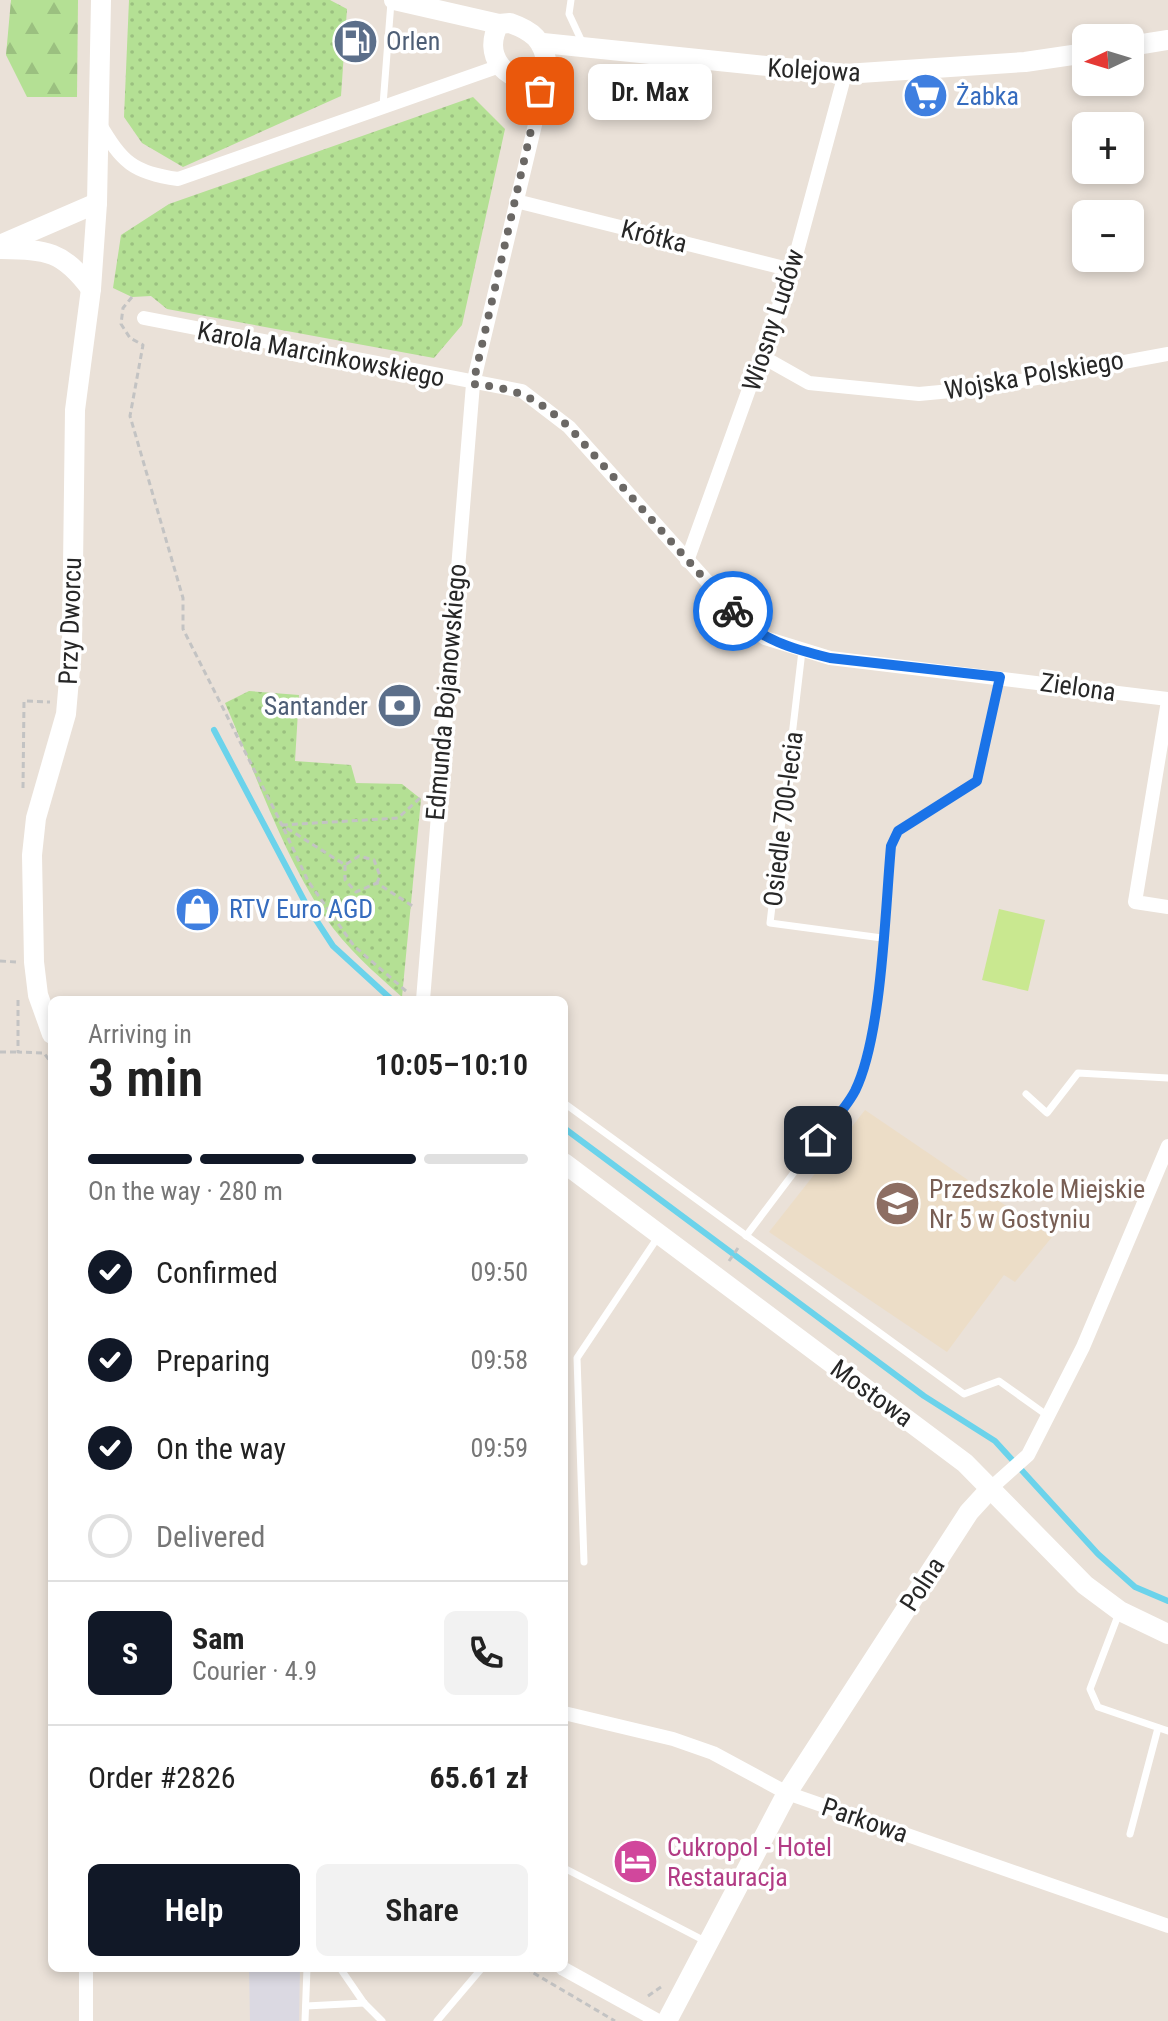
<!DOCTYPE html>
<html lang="en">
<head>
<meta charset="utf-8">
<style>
	body { margin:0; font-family:"Roboto Condensed",sans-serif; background:#f2f2f2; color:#222; height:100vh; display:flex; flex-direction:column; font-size:30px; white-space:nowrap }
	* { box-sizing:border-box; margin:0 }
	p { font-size:26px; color:#767676 }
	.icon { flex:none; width:44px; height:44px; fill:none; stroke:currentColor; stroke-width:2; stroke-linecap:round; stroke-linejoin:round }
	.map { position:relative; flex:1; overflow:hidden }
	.sheet { position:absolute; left:48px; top:996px; width:520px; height:976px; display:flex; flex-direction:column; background:#fff; border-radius:12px; box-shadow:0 4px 12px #0003 }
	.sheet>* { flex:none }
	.needle { width:52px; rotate:266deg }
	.fabs { position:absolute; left:1072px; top:24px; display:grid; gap:16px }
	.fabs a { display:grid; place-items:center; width:72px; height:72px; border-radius:12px; background:#fff; box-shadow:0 4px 12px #0003; font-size:40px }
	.pin { position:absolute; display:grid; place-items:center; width:68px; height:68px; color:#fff; margin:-34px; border-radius:16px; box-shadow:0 4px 12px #0006 }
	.courier { position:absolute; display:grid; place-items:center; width:80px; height:80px; margin:-40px; border:6px solid #1a73e8; border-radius:50%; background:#fff; color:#222; box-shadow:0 2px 10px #0007 }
	.bubble { position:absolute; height:56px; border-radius:12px; background:#fff; box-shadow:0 4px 12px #0003; font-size:26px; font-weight:600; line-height:56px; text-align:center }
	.headline em { font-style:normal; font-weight:600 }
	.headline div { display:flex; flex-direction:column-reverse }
	.headline { display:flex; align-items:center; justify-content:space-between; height:136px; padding:0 40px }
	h1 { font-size:52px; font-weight:600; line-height:60px }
	.bar { display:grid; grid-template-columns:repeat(4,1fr); gap:12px 8px; align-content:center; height:96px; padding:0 40px }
	.bar i { height:10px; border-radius:6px; background:#e0e0e0 }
	.bar .active { background:#111827 }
	.bar p { grid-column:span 4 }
	.line { display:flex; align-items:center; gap:20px; padding:0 40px; border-top:2px solid #e0e0e0 }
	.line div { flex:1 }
	.round { display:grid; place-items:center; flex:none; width:84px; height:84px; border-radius:12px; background:#f2f2f2 }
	ol { padding:0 40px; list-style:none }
	li { display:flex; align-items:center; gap:24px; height:88px }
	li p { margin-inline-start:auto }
	li .icon { padding:8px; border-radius:50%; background:#111827; color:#fff; stroke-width:4 }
	li:last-child { color:#767676 }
	li i { width:44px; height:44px; border:4px solid #e0e0e0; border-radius:50% }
	.button { display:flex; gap:16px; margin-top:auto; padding:16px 40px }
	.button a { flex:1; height:92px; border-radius:12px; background:#111827; color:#fff; font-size:32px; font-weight:600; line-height:92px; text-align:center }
	.button a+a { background:#f2f2f2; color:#222 }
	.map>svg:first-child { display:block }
</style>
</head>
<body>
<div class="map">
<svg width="1168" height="2021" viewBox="0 0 1168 2021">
	<defs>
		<pattern id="forest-firs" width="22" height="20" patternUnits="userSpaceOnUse" patternTransform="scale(2)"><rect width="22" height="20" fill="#b4e094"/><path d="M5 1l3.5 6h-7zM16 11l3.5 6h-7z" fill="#9bc080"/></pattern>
		<pattern id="park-dots" width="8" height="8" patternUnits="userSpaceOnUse" patternTransform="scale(2)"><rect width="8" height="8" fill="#b4e094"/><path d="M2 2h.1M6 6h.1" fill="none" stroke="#9bc080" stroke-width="1.8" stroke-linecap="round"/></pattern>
	</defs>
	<rect width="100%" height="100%" fill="#eae1d8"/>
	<polygon fill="#dbd9e2" points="249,1968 300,1968 299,2021 250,2021"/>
	<polygon fill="#ecddc7" points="865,1110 1052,1237 1015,1282 1004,1275 947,1352 769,1232"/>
	<polygon fill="url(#forest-firs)" points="11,0 78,0 77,97 27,97 6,55"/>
	<g fill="url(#park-dots)">
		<polygon points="129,0 330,0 347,9 341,96 183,167 142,143 124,117"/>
		<polygon points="473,97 505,129 462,325 434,358 167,309 151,296 132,297 113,288 121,235 169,204"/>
		<path d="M249 691 299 695 295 761 351 765 356 783 402 784 421 799 402 997C374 972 346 948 325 917 282 853 256 774 225 703Z"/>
	</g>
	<polygon fill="#c9e890" points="999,909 1045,920 1028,991 982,980"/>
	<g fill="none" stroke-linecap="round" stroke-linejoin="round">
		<g stroke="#6bd3eb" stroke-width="6">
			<polyline points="214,730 307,906 333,946 392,1000"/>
			<polyline points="564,1128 924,1396 995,1441 1098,1554 1135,1587 1168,1601"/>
		</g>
		<g stroke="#c3c3c3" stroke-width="3" stroke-dasharray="6 4" stroke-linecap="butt">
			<polyline points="132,297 123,308 121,324 130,338 143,345 130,416 183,598 183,629 282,825 345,865 359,856 374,860 380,876 377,883"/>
			<polyline points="23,788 24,701 50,702"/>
			<polyline points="345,865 345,880 356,892 377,883 414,907"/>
			<polyline points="0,961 16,962"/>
			<polyline points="406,991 354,946 308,881 282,825 398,818 421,797"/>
			<polyline points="18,1000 18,1052 44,1053 52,1064"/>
			<polyline points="0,1052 16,1052"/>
			<polyline points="729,1261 738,1248"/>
			<polyline points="525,1968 615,2021"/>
			<polyline points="648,1996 661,1987"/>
		</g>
		<g stroke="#fff" stroke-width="7">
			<polyline points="571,0 569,14 583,44"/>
			<polyline points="383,105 391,2"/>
			<polyline points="802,651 770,923 882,938"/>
			<polyline points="1026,1094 1047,1113 1078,1073 1168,1078"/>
			<polyline points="564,1103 964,1394 999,1381 1048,1416"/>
			<path d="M746 1236 854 1093C884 1017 883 927 891 846L898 831 977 781 999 679"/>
			<polyline points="584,1562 577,1358 658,1237"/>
			<polyline points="1119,1613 1090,1689 1098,1707 1168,1731"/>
			<polyline points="1130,1834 1158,1728"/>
			<polyline points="564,1868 705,1941"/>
			<polyline points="340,1968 364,2003 382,2021"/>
			<polyline points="306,2006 364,2003"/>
			<polyline points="305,2021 307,1968"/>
			<polyline points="437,2021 482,1968"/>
		</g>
		<g stroke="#fff" stroke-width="14">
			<path d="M99 123C122 162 133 173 178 179L500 66"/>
			<polyline points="516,201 792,270"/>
			<polyline points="144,318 522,391 569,427 746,625 765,638 830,658 1168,699"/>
			<polyline points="763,357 809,383 919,394 983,388 1168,354"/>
			<polyline points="687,561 792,270 845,74"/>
			<polyline points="1168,701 1135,902 1168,907"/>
			<polyline points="423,1000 473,384 539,108 539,79"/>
			<polyline points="991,1488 1028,1455 1083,1347 1168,1146"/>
			<polyline points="564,1713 673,1739 713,1753 787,1793 1168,1926"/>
			<polyline points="86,1968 86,2021"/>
			<polyline points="562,1968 658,2021"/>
		</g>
		<g stroke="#fff" stroke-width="20">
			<polyline points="394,0 499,24"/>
			<path d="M510 23C533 31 543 40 547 64L539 79C505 84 482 55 499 24Z"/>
			<polyline points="543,43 845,74 1025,62 1086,53"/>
			<polyline points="1130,46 1168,40"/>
			<polyline points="0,245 97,203"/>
			<path d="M0 249C47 250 62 250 91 289"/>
			<polyline points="52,1034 38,995 34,962 32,855 36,818 66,714 72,645 75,410 91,289 97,203 101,0"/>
			<polyline points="564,1163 965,1463 1085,1585 1120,1611 1168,1634"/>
			<polyline points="667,2021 787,1793 969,1512 991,1488"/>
		</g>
	</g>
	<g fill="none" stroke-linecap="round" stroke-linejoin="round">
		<path stroke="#6b6865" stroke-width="8" stroke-dasharray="0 14.4" d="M540 91 473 384C519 389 535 397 569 427L733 611"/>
		<path stroke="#1a73e8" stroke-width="10" d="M733 611C760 640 793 649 830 658L1000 677 977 781 898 831 891 846C885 911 882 1036 855 1091 846 1108 830 1125 818 1140"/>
	</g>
	<defs>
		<symbol id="fuel-disc" viewBox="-11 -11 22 22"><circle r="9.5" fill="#5c6f8a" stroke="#fff"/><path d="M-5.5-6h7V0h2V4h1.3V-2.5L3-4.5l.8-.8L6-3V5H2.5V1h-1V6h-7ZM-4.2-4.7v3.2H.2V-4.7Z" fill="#fff"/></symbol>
		<symbol id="supermarket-disc" viewBox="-11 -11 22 22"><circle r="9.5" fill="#3f7fe0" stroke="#fff"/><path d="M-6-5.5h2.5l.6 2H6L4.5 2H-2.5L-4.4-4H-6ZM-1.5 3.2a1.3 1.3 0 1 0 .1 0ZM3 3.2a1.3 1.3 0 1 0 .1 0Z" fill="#fff"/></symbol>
		<symbol id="bank-disc" viewBox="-11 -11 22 22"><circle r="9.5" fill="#5c6f8a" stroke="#fff"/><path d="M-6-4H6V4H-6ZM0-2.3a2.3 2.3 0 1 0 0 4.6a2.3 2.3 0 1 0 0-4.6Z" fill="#fff"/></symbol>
		<symbol id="shop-disc" viewBox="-11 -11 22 22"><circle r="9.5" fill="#3f7fe0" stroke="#fff"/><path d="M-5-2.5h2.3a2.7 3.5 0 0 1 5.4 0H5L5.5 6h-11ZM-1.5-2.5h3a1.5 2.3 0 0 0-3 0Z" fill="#fff"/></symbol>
		<symbol id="school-disc" viewBox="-11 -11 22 22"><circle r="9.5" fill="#8d6e63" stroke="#fff"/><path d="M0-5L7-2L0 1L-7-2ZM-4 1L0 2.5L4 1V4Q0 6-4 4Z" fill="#fff"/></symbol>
		<symbol id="hotel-disc" viewBox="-11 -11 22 22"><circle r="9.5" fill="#d1479c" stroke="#fff"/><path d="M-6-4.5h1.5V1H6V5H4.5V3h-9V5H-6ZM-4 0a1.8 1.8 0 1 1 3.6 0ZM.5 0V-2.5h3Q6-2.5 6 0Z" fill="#fff"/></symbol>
	</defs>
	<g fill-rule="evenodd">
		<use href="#fuel-disc" x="330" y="16" width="51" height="51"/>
		<use href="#supermarket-disc" x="900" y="70" width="51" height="51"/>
		<use href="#bank-disc" x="374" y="680" width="51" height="51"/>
		<use href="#shop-disc" x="172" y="884" width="51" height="51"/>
		<use href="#school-disc" x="872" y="1178" width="51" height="51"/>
		<use href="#hotel-disc" x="610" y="1836" width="51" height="51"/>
	</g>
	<g text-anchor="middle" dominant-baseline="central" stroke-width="7" stroke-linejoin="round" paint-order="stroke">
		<g font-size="26" fill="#4e5e75" stroke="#fff" text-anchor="start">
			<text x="386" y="41">Orlen</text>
			<text x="368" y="706" text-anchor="end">Santander</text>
		</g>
		<g font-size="26" fill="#272727" stroke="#fff">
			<text transform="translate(814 70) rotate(3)">Kolejowa</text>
			<text transform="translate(654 236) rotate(14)">Krótka</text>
			<text transform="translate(773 320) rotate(-72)">Wiosny Ludów</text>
			<text transform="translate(321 354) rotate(11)">Karola Marcinkowskiego</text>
			<text transform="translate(1034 375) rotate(-10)">Wojska Polskiego</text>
			<text transform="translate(70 621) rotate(-88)">Przy Dworcu</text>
			<text transform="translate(1078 687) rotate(8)">Zielona</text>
			<text transform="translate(446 692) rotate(-85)">Edmunda Bojanowskiego</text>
			<text transform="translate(783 819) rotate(-83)">Osiedle 700-lecia</text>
			<text transform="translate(872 1393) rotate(36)">Mostowa</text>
			<text transform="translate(922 1584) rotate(-57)">Polna</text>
			<text transform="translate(865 1820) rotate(19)">Parkowa</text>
		</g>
		<g font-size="26" fill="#366cbe" stroke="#fff" text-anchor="start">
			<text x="956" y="96">Żabka</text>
			<text x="229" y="909">RTV Euro AGD</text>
		</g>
		<g font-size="26" fill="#785e54" stroke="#fff" text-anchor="start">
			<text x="929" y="1189">Przedszkole Miejskie<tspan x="929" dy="30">Nr 5 w Gostyniu</tspan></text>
		</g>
		<g font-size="26" fill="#b23c85" stroke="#fff" text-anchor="start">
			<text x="667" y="1847">Cukropol - Hotel<tspan x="667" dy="30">Restauracja</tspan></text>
		</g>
	</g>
</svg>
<div class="fabs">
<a><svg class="needle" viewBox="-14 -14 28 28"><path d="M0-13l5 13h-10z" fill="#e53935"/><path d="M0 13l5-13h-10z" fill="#767676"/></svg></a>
<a>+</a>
<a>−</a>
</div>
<div class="pin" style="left:540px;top:91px;background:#ea580c"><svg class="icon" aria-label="bag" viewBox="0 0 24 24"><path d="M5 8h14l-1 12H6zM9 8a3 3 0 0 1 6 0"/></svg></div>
<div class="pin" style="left:818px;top:1140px;background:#1f2937"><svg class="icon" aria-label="home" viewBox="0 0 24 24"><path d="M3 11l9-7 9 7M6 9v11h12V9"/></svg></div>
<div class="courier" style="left:733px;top:611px"><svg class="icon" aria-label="bike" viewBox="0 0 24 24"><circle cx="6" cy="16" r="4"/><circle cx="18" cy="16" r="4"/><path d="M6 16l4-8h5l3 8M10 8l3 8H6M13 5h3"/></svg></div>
<div class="bubble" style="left:588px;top:64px;width:124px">Dr. Max</div>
<section class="sheet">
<div class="headline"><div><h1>3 min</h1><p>Arriving in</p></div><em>10:05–10:10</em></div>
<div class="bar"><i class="active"></i><i class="active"></i><i class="active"></i><i></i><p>On the way · 280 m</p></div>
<ol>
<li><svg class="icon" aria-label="check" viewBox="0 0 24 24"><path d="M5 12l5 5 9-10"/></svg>Confirmed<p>09:50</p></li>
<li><svg class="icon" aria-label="check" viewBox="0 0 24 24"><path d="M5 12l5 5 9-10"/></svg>Preparing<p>09:58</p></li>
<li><svg class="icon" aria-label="check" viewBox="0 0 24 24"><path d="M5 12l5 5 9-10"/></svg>On the way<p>09:59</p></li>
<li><i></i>Delivered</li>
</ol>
<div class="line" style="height:144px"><b class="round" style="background:#111827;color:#fff">S</b><div><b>Sam</b><p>Courier · 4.9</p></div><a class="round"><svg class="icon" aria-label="phone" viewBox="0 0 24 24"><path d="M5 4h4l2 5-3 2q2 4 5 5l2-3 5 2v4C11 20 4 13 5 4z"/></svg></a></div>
<div class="line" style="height:104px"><div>Order #2826</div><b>65.61 zł</b></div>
<div class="button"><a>Help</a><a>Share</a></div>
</section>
</div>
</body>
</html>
